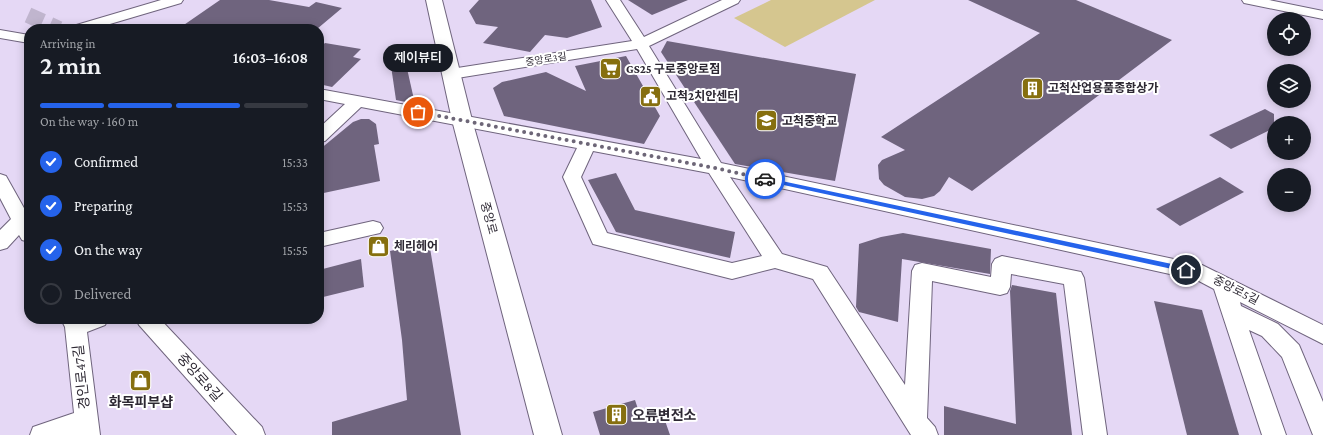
<!DOCTYPE html>
<html lang="en">
<head>
<meta charset="utf-8">
<style>
	body { margin:0; font-family:"Crimson Pro","Noto Sans KR",serif; background:#20242c; color:#f1f3f6; height:100vh; display:flex; flex-direction:column; font-size:15px; white-space:nowrap }
	* { box-sizing:border-box; margin:0 }
	p { font-size:13px; color:#9ea1a6 }
	.icon { flex:none; width:22px; height:22px; fill:none; stroke:currentColor; stroke-width:2; stroke-linecap:round; stroke-linejoin:round }
	.map { position:relative; flex:1; overflow:hidden }
	.side { position:absolute; left:24px; top:24px; width:300px; height:300px; display:flex; flex-direction:column; background:#171b24; border-radius:16px; box-shadow:0 2px 10px #0003 }
	.side>* { flex:none }
	.buttons { position:absolute; left:1267px; top:12px; display:grid; gap:8px }
	.buttons a { display:grid; place-items:center; width:44px; height:44px; border-radius:50%; background:#171b24; box-shadow:0 2px 10px #0003; font-size:20px }
	.pin { position:absolute; display:grid; place-items:center; width:34px; height:34px; color:#fff; margin:-17px; border:2px solid #fff; border-radius:50%; box-shadow:0 1px 4px #0007 }
	.courier { position:absolute; display:grid; place-items:center; width:40px; height:40px; margin:-20px; border:3px solid #2563eb; border-radius:50%; background:#fff; color:#222; box-shadow:0 1px 5px #0007 }
	.bubble { position:absolute; height:28px; border-radius:14px; background:#171b24; box-shadow:0 2px 10px #0003; font-size:13px; font-weight:600; line-height:28px; text-align:center }
	.overview em { font-style:normal; font-weight:600 }
	.overview div { display:flex; flex-direction:column-reverse }
	.overview { display:flex; align-items:center; justify-content:space-between; height:68px; padding:0 16px }
	h1 { font-size:26px; font-weight:600; line-height:30px }
	.bar { display:grid; grid-template-columns:repeat(4,1fr); gap:6px 4px; align-content:center; height:48px; padding:0 16px }
	.bar i { height:5px; border-radius:3px; background:#363941 }
	.bar .on { background:#2563eb }
	.bar p { grid-column:span 4 }
	ol { padding:0 16px; list-style:none }
	li { display:flex; align-items:center; gap:12px; height:44px }
	li p { margin-inline-start:auto }
	li .icon { padding:4px; border-radius:50%; background:#2563eb; color:#fff; stroke-width:4 }
	li:last-child { color:#9ea1a6 }
	li i { width:22px; height:22px; border:2px solid #363941; border-radius:50% }
	.map>svg:first-child { display:block }
</style>
</head>
<body>
<div class="map">
<svg width="1323" height="435" viewBox="0 0 1323 435">
	<rect width="100%" height="100%" fill="#e5d8f5"/>
	<polygon fill="#d5c68f" points="771,0 875,0 785,47 734,18"/>
	<g fill="#6f647e">
		<polygon points="220,0 269,0 309,7 316,2 342,8 317,29 178,29"/>
		<polygon points="479,0 591,0 602,27 567,38 545,35 530,52 483,43 498,27 476,24 469,11"/>
		<polygon points="628,0 688,0 652,15"/>
		<polygon points="968,0 1076,0 1172,40 972,191 949,177 940,191 934,196 922,199 905,197 884,185 879,179 878,165 882,160 905,150 881,137 1040,33"/>
		<polygon points="667,41 856,74 835,181 735,164 661,52"/>
		<polygon points="325,43 361,49 353,57 361,59 332,87 319,84 319,48"/>
		<polygon points="626,56 660,116 644,144 504,116 493,88 502,82 546,72 586,91 575,66"/>
		<polygon points="406,64 415,104 396,100 391,66"/>
		<polygon points="1265,109 1274,114 1274,128 1231,149 1209,135"/>
		<polygon points="361,119 369,119 376,124 379,144 374,145 380,181 319,194 319,150 353,122"/>
		<polygon points="616,173 635,210 735,232 730,258 616,232 588,180"/>
		<polygon points="1220,177 1244,192 1180,226 1156,209"/>
		<polygon points="903,233 991,249 990,274 902,259 898,322 859,312 856,307 859,244 881,237"/>
		<polygon points="429,242 461,435 332,435 332,422 407,400 402,340 390,251"/>
		<polygon points="361,259 364,287 319,298 319,270"/>
		<polygon points="1012,285 1056,293 1072,435 944,435 944,406 1016,424 1010,291"/>
		<polygon points="1154,301 1202,310 1239,435 1187,435"/>
		<polygon points="635,400 641,418 662,412 670,435 600,435 593,412"/>
	</g>
	<g fill="none" stroke-linecap="round" stroke-linejoin="round">
		<polyline stroke="#c0b5ce" stroke-width="16" stroke-dasharray="16 8" stroke-linecap="butt" points="28,15 59,29"/>
		<defs>
			<g id="minor">
				<polygon points="161,0 183,0 181,3 93,29 71,29 73,26"/>
				<path d="M606 0H620L644 37 722 0H740L738 3 649 46 721 163 1202 265 1323 325V344L1240 302 1241 306 1278 324 1299 345 1323 402V435H1313L1282 357 1262 336 1249 330 1286 435H1262L1214 289 1197 280 730 177 782 254 827 267 905 385 912 271 915 265 922 263 991 277 992 264 995 259 1002 256 1081 272 1084 278 1107 435H1083L1064 284 1011 274 1010 287 1007 293 1000 295 932 281 927 418 935 427 938 435H911L813 279 775 268 732 279 593 244 563 177 577 148 361 107 325 141 319 142V128L345 104 319 99V89L701 159 637 49 451 79 446 77 443 74 446 71 451 69 632 41ZM593 151 709 173 762 256 732 263 607 233 581 177Z"/>
				<polygon points="1242,0 1269,0 1323,11 1323,19 1249,4 1244,3"/>
				<polygon points="0,30 29,35 29,43 0,38"/>
				<polygon points="0,174 6,176 29,217 29,242 22,240 19,235 7,248 0,250 0,230 11,219 0,198"/>
				<polygon points="373,221 380,223 383,228 380,233 319,247 319,233"/>
				<polygon points="61,319 108,319 105,325 87,332 100,435 30,435 33,427 74,413 65,327"/>
				<polygon points="136,319 160,319 262,427 265,435 237,435 139,325"/>
			</g>
			<polygon id="major" points="426,0 442,0 472,120 562,435 534,435 452,120"/>
		</defs>
		<use href="#minor" stroke="#6f647d" stroke-width="2"/>
		<use href="#major" stroke="#6f647d" stroke-width="2"/>
		<use href="#minor" fill="#fff" fill-rule="evenodd"/>
		<use href="#major" fill="#fff" fill-rule="evenodd"/>
	</g>
	<polygon fill="#2563eb" points="763,177 1186,267 1190,270 1186,272 765,181 763,180"/>
	<g fill="none" stroke-linecap="round" stroke-linejoin="round">
		<polyline stroke="#6d6677" stroke-width="4" stroke-dasharray="0 7.2" points="418,112 715,168 765,179"/>
	</g>
	<defs>
		<symbol id="supermarket-square" viewBox="-11 -11 22 22"><rect x="-9" y="-9" width="18" height="18" rx="4" fill="#866f0f" stroke="#fff"/><path d="M-6-5.5h2.5l.6 2H6L4.5 2H-2.5L-4.4-4H-6ZM-1.5 3.2a1.3 1.3 0 1 0 .1 0ZM3 3.2a1.3 1.3 0 1 0 .1 0Z" fill="#fff"/></symbol>
		<symbol id="building-square" viewBox="-11 -11 22 22"><rect x="-9" y="-9" width="18" height="18" rx="4" fill="#866f0f" stroke="#fff"/><path d="M-4-6H4V6H1V3H-1V6H-4ZM-2.5-4.3h1.7v1.8h-1.7ZM.8-4.3h1.7v1.8H.8ZM-2.5-1h1.7V.8h-1.7ZM.8-1h1.7V.8H.8Z" fill="#fff"/></symbol>
		<symbol id="civic-square" viewBox="-11 -11 22 22"><rect x="-9" y="-9" width="18" height="18" rx="4" fill="#866f0f" stroke="#fff"/><path d="M-.6-6.5H3V-4.5H.6V-3L4-1V1h2V6H-6V1h2V-1L-.6-3ZM-1.2 2.5V6h2.4V2.5Z" fill="#fff"/></symbol>
		<symbol id="school-square" viewBox="-11 -11 22 22"><rect x="-9" y="-9" width="18" height="18" rx="4" fill="#866f0f" stroke="#fff"/><path d="M0-5L7-2L0 1L-7-2ZM-4 1L0 2.5L4 1V4Q0 6-4 4Z" fill="#fff"/></symbol>
		<symbol id="shop-square" viewBox="-11 -11 22 22"><rect x="-9" y="-9" width="18" height="18" rx="4" fill="#866f0f" stroke="#fff"/><path d="M-5-2.5h2.3a2.7 3.5 0 0 1 5.4 0H5L5.5 6h-11ZM-1.5-2.5h3a1.5 2.3 0 0 0-3 0Z" fill="#fff"/></symbol>
	</defs>
	<g fill-rule="evenodd">
		<use href="#supermarket-square" x="598" y="56" width="25" height="25"/>
		<use href="#building-square" x="1020" y="76" width="25" height="25"/>
		<use href="#civic-square" x="638" y="84" width="25" height="25"/>
		<use href="#school-square" x="754" y="108" width="25" height="25"/>
		<use href="#shop-square" x="366" y="234" width="25" height="25"/>
		<use href="#shop-square" x="128" y="368" width="25" height="25"/>
		<use href="#building-square" x="604" y="402" width="25" height="25"/>
	</g>
	<g text-anchor="middle" dominant-baseline="central" stroke-width="4" stroke-linejoin="round" paint-order="stroke">
		<g font-size="10" fill="#2d2833" stroke="#fff">
			<text transform="translate(546 59) rotate(-9)">중앙로3길</text>
		</g>
		<g font-size="12" font-weight="bold" fill="#2d2833" stroke="#fff" text-anchor="start">
			<text x="626" y="69">GS25 구로중앙로점</text>
			<text x="1048" y="88">고척산업용품종합상가</text>
			<text x="666" y="96">고척2치안센터</text>
			<text x="782" y="121">고척중학교</text>
			<text x="394" y="246">체리헤어</text>
		</g>
		<g font-size="12" fill="#2d2833" stroke="#fff">
			<text transform="translate(489 218) rotate(75)">중앙로</text>
			<text transform="translate(1236 290) rotate(27)">중앙로5길</text>
		</g>
		<g font-size="14" fill="#2d2833" stroke="#fff">
			<text transform="translate(81 377) rotate(-96)">경인로47길</text>
			<text transform="translate(200 377) rotate(48)">중앙로8길</text>
		</g>
		<g font-size="14" font-weight="bold" fill="#2d2833" stroke="#fff">
			<text x="141" y="402">화목피부샵</text>
			<text x="632" y="415" text-anchor="start">오류변전소</text>
		</g>
	</g>
</svg>
<div class="buttons">
<a><svg class="icon" aria-label="locate" viewBox="0 0 24 24"><circle cx="12" cy="12" r="6"/><path d="M12 2v4M12 18v4M2 12h4M18 12h4"/></svg></a>
<a><svg class="icon" aria-label="layers" viewBox="0 0 24 24"><path d="M12 4l9 5-9 5-9-5zM3 14l9 5 9-5"/></svg></a>
<a>+</a>
<a>−</a>
</div>
<div class="pin" style="left:418px;top:112px;background:#ea580c"><svg class="icon" aria-label="bag" viewBox="0 0 24 24"><path d="M5 8h14l-1 12H6zM9 8a3 3 0 0 1 6 0"/></svg></div>
<div class="pin" style="left:1186px;top:270px;background:#1f2937"><svg class="icon" aria-label="home" viewBox="0 0 24 24"><path d="M3 11l9-7 9 7M6 9v11h12V9"/></svg></div>
<div class="courier" style="left:765px;top:179px"><svg class="icon" aria-label="car" viewBox="0 0 24 24"><path d="M5 17H2v-5l4-1 3-4h7l3 4 3 1v5h-3M9 17h6M6 11h13"/><circle cx="7" cy="17" r="2"/><circle cx="17" cy="17" r="2"/></svg></div>
<div class="bubble" style="left:383px;top:44px;width:70px">제이뷰티</div>
<section class="side">
<div class="overview"><div><h1>2 min</h1><p>Arriving in</p></div><em>16:03–16:08</em></div>
<div class="bar"><i class="on"></i><i class="on"></i><i class="on"></i><i></i><p>On the way · 160 m</p></div>
<ol>
<li><svg class="icon" aria-label="check" viewBox="0 0 24 24"><path d="M5 12l5 5 9-10"/></svg>Confirmed<p>15:33</p></li>
<li><svg class="icon" aria-label="check" viewBox="0 0 24 24"><path d="M5 12l5 5 9-10"/></svg>Preparing<p>15:53</p></li>
<li><svg class="icon" aria-label="check" viewBox="0 0 24 24"><path d="M5 12l5 5 9-10"/></svg>On the way<p>15:55</p></li>
<li><i></i>Delivered</li>
</ol>
</section>
</div>
</body>
</html>
